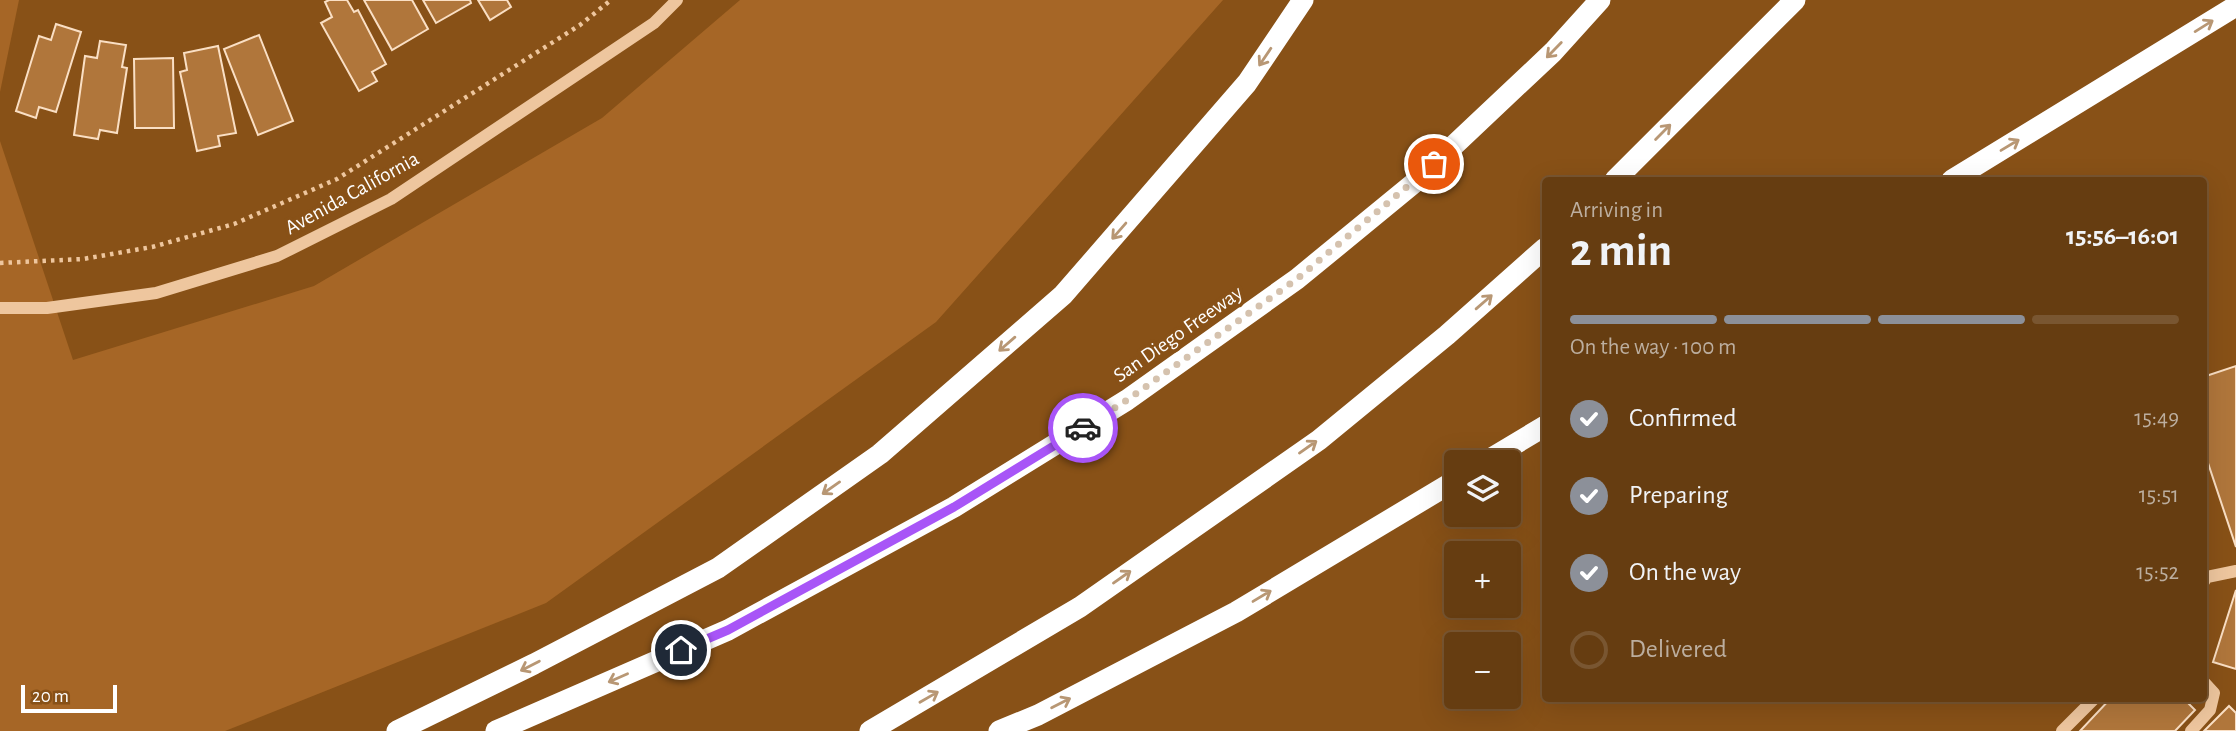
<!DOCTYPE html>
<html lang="en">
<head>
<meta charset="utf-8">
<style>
	body { margin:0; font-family:"Alegreya Sans",sans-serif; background:#6e481f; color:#f1f3f6; height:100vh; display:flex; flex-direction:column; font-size:26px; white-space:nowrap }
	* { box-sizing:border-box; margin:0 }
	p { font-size:23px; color:#bcae9f }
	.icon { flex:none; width:38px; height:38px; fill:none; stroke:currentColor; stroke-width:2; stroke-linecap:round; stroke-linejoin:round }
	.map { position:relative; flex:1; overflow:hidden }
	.side { position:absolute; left:1542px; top:177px; width:665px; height:525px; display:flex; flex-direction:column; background:#663d11; border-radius:7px; box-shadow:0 7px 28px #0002,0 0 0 2px #795631 }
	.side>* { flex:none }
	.buttons { position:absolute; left:1444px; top:450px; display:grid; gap:14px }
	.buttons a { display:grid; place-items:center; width:77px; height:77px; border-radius:7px; background:#663d11; box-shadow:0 7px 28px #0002,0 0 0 2px #795631; font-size:35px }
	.scale { position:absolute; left:21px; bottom:18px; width:96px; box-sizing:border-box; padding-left:7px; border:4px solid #fff; border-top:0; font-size:19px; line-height:24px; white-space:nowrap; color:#fff; -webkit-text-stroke:5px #885117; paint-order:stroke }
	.pin { position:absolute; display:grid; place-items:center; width:60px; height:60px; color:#fff; margin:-30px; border:4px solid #fff; border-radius:50%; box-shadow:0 2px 7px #0007 }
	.courier { position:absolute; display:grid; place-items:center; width:70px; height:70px; margin:-35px; border:5px solid #a855f7; border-radius:50%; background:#fff; color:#222; box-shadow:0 2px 9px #0007 }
	.head em { font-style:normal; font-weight:700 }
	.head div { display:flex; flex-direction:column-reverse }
	.head { display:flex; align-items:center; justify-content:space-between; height:119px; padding:0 28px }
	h1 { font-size:46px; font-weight:700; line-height:52px }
	.bar { display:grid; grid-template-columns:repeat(4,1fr); gap:10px 7px; align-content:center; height:84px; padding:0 28px }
	.bar i { height:9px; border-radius:5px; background:#795631 }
	.bar .current { background:#8c9099 }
	.bar p { grid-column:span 4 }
	ol { padding:0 28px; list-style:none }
	li { display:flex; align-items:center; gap:21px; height:77px }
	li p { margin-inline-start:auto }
	li .icon { padding:7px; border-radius:50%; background:#8c9099; color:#fff; stroke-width:4 }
	li:last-child { color:#bcae9f }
	li i { width:38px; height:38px; border:4px solid #795631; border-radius:50% }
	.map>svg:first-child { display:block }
</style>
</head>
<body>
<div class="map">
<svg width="2236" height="731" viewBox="0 0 2236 731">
	<rect width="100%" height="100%" fill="#885117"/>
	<g fill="#a66626">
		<polygon points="0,0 19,0 0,92"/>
		<polygon points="740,0 1223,0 936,322 546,603 225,731 0,731 0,141 73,360 314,286 602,118"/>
	</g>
	<g fill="#b0763b" stroke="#fadfc4" stroke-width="2">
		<polygon points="329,0 347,0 354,12 358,10 386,64 372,72 377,81 359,91 321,23 332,17 325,2"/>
		<polygon points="364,0 412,0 428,29 392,50"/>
		<polygon points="423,0 470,0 471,3 436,23"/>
		<polygon points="478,0 507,0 511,7 490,20"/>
		<polygon points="56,24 81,32 56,112 39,107 36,118 16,111 39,36 51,40"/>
		<polygon points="259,35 293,121 258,135 224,49"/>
		<polygon points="100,41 126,45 122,67 127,68 117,133 100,130 98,139 74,135 85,56 97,58"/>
		<polygon points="218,46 236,133 218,136 220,146 197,151 180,72 187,70 184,53"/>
		<polygon points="173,58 174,128 135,128 134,59"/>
		<polygon points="2236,366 2236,547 2203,448 2203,377"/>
		<polygon points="2236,590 2236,669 2213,662"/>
		<polygon points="2111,698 2183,698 2195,710 2175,731 2080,731"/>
		<polygon points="2229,706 2236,713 2236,731 2204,731"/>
	</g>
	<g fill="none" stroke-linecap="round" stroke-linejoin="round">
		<polyline stroke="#eec69e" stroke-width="4.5" stroke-dasharray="3.5 5" stroke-linecap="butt" points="0,263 83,259 152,247 234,224 337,179 580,25 611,0"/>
		<g stroke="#eec69e" stroke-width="12">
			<polyline points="0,308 47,308 156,293 277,256 391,199 654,23 677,0"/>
			<polyline points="2203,583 2207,577 2236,571"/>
			<polyline points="2062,731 2095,698"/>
			<polyline points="2191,731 2210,710 2214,693 2203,681"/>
		</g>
		<g stroke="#fff" stroke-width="21">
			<polyline points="1615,180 1795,0"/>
			<polyline points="1952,180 2236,6"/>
			<polyline points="1485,462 1545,426"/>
			<polyline points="397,731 534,664 718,568 880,454 1063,295 1247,83 1303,0"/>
			<polyline points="496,731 728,630 954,507 1127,400 1297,279 1414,183 1553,52 1600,0"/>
			<polyline points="870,731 1080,607 1319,440 1447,335 1545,248"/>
			<polyline points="999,731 1038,715 1236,612 1456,480"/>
		</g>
	</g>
	<defs><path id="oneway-shaft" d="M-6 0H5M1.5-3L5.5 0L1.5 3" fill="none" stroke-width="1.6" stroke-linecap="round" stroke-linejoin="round" transform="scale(1.75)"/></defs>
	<g stroke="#b89774">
		<use href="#oneway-shaft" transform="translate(2204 26) rotate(-32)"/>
		<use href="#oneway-shaft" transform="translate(1554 50) rotate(134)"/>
		<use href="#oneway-shaft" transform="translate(1265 57) rotate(124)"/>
		<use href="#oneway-shaft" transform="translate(1663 132) rotate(-45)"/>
		<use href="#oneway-shaft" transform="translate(2010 145) rotate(-31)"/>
		<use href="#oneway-shaft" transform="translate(1119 231) rotate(131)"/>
		<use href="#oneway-shaft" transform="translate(1484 302) rotate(-41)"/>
		<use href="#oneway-shaft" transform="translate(1007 344) rotate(139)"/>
		<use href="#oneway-shaft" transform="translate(1308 447) rotate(-35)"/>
		<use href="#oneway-shaft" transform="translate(831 488) rotate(145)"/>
		<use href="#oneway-shaft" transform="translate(1122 577) rotate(-35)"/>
		<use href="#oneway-shaft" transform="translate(1262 596) rotate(-31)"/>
		<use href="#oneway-shaft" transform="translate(530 666) rotate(153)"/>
		<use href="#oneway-shaft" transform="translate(618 678) rotate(156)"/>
		<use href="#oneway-shaft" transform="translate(929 697) rotate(-30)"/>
		<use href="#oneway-shaft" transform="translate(1061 703) rotate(-27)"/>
	</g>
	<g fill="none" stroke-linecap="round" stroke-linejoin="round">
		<polyline stroke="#d5c2ae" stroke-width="7" stroke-dasharray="0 12.6" points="1083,428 1127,400 1297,279 1434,164"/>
		<polyline stroke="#a855f7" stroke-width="9" points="681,650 728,630 954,507 1083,428"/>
	</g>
	<g text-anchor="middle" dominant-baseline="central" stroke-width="7" stroke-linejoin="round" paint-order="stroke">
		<g font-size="21" fill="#fff" stroke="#885117">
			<text transform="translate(352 193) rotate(-29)">Avenida California</text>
			<text transform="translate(1178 334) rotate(-35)">San Diego Freeway</text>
		</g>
	</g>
</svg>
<div class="buttons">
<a><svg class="icon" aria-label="layers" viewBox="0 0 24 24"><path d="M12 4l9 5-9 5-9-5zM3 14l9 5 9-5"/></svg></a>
<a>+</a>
<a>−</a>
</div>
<div class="scale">20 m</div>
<div class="pin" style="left:1434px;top:164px;background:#ea580c"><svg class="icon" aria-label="bag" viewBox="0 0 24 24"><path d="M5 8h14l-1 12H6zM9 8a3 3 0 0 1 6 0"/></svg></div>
<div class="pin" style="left:681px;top:650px;background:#1f2937"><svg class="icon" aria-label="home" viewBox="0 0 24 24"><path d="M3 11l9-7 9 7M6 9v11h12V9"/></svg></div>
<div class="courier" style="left:1083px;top:428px"><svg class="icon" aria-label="car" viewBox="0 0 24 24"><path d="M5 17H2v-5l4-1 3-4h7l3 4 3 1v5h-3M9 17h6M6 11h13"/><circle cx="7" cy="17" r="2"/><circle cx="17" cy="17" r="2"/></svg></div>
<section class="side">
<div class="head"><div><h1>2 min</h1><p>Arriving in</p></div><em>15:56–16:01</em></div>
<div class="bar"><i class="current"></i><i class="current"></i><i class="current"></i><i></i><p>On the way · 100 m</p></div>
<ol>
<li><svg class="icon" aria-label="check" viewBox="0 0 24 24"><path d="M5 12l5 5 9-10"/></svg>Confirmed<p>15:49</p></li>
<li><svg class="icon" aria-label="check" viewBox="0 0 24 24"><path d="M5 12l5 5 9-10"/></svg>Preparing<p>15:51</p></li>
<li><svg class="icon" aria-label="check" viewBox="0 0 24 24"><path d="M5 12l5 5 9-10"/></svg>On the way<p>15:52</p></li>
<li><i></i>Delivered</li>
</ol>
</section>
</div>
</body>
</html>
